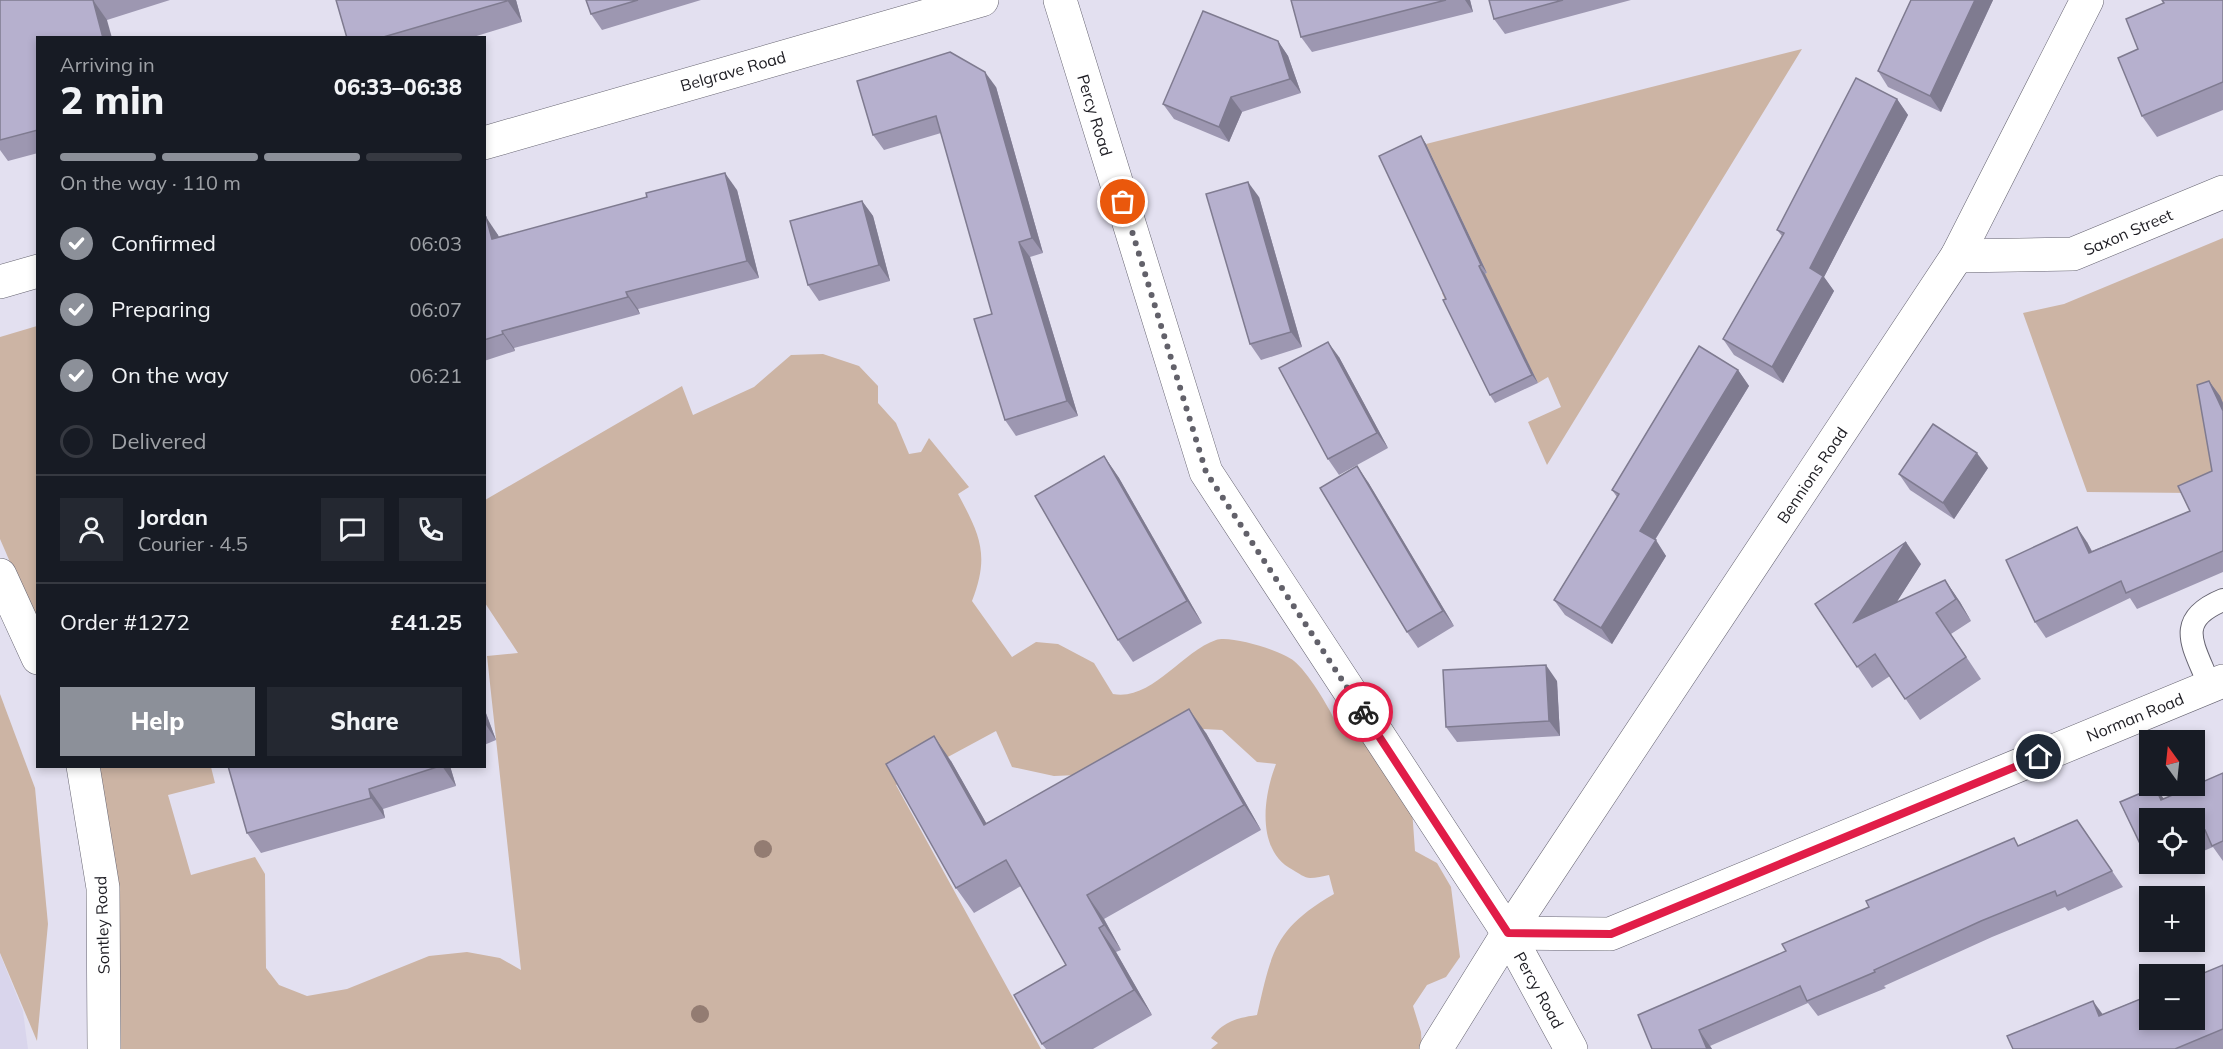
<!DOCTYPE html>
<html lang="en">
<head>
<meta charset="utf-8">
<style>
	body { margin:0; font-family:Mulish,sans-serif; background:#242831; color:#f1f3f6; height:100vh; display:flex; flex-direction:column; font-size:22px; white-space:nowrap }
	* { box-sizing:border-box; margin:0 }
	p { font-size:20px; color:#9ea1a6 }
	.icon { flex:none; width:33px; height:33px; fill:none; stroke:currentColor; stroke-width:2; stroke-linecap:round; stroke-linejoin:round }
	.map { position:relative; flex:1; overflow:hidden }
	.drawer { position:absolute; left:36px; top:36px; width:450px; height:732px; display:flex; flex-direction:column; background:#171b24; border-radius:0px; box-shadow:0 3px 9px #0003 }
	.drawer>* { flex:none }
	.needle { width:39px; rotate:345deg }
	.controls { position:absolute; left:2139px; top:730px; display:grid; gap:12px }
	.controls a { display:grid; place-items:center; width:66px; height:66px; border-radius:0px; background:#171b24; box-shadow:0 3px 9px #0003; font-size:30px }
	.pin { position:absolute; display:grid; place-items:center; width:51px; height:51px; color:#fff; margin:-26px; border:3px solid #fff; border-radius:50%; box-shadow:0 2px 6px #0007 }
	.courier { position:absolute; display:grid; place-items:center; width:60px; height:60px; margin:-30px; border:4px solid #e11d48; border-radius:50%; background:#fff; color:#222; box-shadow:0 2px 8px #0007 }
	.headline em { font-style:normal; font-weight:800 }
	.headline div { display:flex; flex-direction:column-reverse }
	.headline { display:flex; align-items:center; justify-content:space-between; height:102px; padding:0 24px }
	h1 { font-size:39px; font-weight:800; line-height:45px }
	.bar { display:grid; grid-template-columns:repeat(4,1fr); gap:9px 6px; align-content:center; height:72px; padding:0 24px }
	.bar i { height:8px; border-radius:4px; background:#363941 }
	.bar .current { background:#8c9099 }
	.bar p { grid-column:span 4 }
	.line { display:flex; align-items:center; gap:15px; padding:0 24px; border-top:2px solid #363941 }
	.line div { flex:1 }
	.round { display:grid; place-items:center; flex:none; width:63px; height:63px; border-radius:0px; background:#242831 }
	ol { padding:0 24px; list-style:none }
	li { display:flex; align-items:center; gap:18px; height:66px }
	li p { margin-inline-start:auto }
	li .icon { padding:6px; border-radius:50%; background:#8c9099; color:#fff; stroke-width:4 }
	li:last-child { color:#9ea1a6 }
	li i { width:33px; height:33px; border:3px solid #363941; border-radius:50% }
	.action { display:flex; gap:12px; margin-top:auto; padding:12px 24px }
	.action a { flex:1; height:69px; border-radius:0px; background:#8c9099; color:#fff; font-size:24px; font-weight:800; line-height:69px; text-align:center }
	.action a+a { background:#242831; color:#f1f3f6 }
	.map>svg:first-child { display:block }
</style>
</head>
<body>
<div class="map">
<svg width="2223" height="1049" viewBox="0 0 2223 1049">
	<rect width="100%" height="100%" fill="#e3e0f0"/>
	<polygon fill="#d9d5ec" points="0,954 23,1011 28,1049 0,1049"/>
	<g fill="#ccb4a4">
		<polygon points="1802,49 1547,465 1528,422 1561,407 1548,377 1538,383 1491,288 1449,309 1442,293 1487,273 1426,144"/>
		<polygon points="2223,238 2223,458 2193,493 2087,492 2023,313 2064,304"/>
		<polygon points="37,326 37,624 0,539 0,337"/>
		<path d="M823 354 859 366 878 386V403L896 423 909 454 921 452 929 438 969 487 958 494C980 535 990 555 972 601L1012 657 1036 642 1058 644 1094 663 1113 694C1152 701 1181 652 1216 640 1231 635 1282 651 1294 661 1307 671 1329 707 1335 721L1359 722 1412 809 1415 851 1437 863 1451 887 1460 957 1446 977 1427 985 1413 1006 1421 1032 1422 1049H1211L1218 1043 1211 1038C1224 1021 1237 1018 1257 1015 1272 951 1274 929 1334 894L1329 875C1323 876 1316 878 1310 878 1305 878 1298 873 1293 870 1256 851 1263 797 1276 764L1257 762 1222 730 1203 729 1101 774 1054 776 1012 767 996 731 896 785 1041 1049H117L95 767H211L215 783 168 795 191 875 255 857 265 874 266 968 279 985 307 996 347 989 429 956 467 952 500 958 521 970 487 656 518 653 485 603V500L682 386 693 415 754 387 791 355Z"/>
		<polygon points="0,694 35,788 48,924 37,1041 0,953"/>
	</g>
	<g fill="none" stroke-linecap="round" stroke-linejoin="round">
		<defs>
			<path id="lane" d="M2210 687C2195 647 2172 621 2223 600"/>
			<g id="street">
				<polyline points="1060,0 1206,472 1508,933 1571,1049"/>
				<polyline points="484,143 982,0"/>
				<polyline points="1957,256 2073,254 2223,192"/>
				<polyline points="0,282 38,271"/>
				<polyline points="0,575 38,658"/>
				<polyline points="83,766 103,888 104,1049"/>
				<polyline points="1508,933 1610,934 2223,681"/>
				<polyline points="1436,1049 1508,933 1957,256 2087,0"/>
			</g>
		</defs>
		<use href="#lane" stroke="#666471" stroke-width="24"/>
		<use href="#street" stroke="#666471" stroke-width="34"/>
		<use href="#lane" stroke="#fff" stroke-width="22"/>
		<use href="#street" stroke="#fff" stroke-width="33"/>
	</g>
	<g fill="#937c72">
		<circle cx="763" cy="849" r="9"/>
		<circle cx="700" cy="1014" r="9"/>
	</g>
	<g fill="#9d97b1">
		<polygon points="0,0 170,0 107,20 38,38 38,153 8,161 0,150"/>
		<polygon points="336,0 516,0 522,22 470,38 347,38"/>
		<polygon points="586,0 701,0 602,30 591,14"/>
		<polygon points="1291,0 1470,0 1473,12 1312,52 1301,37"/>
		<polygon points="1489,0 1631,0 1505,34 1494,19"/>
		<polygon points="1911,0 1993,0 1941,112 1888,87 1878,71"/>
		<polygon points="2223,0 2223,110 2157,137 2142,116 2138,49 2164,3"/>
		<polygon points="1278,41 1288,56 1301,93 1242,112 1229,142 1174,119 1163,104"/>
		<polygon points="996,87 1043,253 1030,257 1078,416 1016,436 1005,420 992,314 941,133 884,150 873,135"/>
		<polygon points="1897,99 1908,115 1824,277 1834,291 1783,383 1734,355 1723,339 1782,236 1777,230"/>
		<polygon points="1421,136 1426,144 1487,273 1485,274 1538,383 1495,403 1490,395 1446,299"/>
		<polygon points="737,190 759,278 638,309 640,314 514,348 515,351 484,361 484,218 498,235 499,237"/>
		<polygon points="1259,197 1302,347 1261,360 1250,344"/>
		<polygon points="862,201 873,216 890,281 819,301 808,285"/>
		<polygon points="1339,357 1388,448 1339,475 1328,459"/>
		<polygon points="1738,370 1749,386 1655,540 1666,556 1612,644 1565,615 1554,600 1617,497 1612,490"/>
		<polygon points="2209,381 2220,396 2223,403 2223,572 2137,609 2130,598 2046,638 2035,622 2087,542 2092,551 2190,511 2212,471"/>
		<polygon points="1104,456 1119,478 1202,623 1133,662 1118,640"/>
		<polygon points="1988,468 1954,519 1910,490 1899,474"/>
		<polygon points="1368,482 1454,626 1418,648 1407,632"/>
		<polygon points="1921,564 1896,603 1945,580 1960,602 1971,621 1951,634 1981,679 1920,720 1890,676 1872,688 1815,604"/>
		<polygon points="1557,681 1560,736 1457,742 1446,727"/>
		<polygon points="484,708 496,740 484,745"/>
		<polygon points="1206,733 1261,830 1104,919 1121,950 1116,952 1152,1015 1093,1049 1046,1049 1042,1044 1066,965 1021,886 974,913 956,888 951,761 986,823"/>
		<polygon points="228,766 450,766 456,786 383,809 385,818 261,853 247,833"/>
		<polygon points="2223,773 2223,861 2213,847 2194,855 2194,819 2150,819 2150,861 2146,856 2120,802 2155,787 2164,799"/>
		<polygon points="2077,820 2123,887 2068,911 2065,907 1992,937 1884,986 1886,988 1818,1016 1808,1003 1710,1046 1712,1049 1652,1049 1786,951 2019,845"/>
		<polygon points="2151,864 2175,864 2157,872"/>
		<polygon points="2223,965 2223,1049 2013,1049 2103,1014"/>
	</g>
	<g fill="#7f7b90">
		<polygon points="93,0 107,20 112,38 103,38"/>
		<polygon points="507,0 516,0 522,22"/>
		<polygon points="1465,0 1470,0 1473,12"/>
		<polygon points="1975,0 1993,0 1941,112 1930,96"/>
		<polygon points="1278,41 1288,56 1301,93 1290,79"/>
		<polygon points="985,72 996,87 1043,253 1032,238"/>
		<polygon points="1231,97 1242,112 1229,142 1219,127"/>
		<polygon points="1897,99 1908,115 1824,277 1834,291 1783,383 1772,367 1810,268"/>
		<polygon points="1421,136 1426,144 1487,273 1481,265"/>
		<polygon points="725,173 737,190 759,278 747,261"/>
		<polygon points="1248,182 1259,197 1302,347 1291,332"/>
		<polygon points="862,201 873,216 890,281 879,265"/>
		<polygon points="486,217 498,235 504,256 492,239"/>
		<polygon points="1019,242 1030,257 1078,416 1067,401"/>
		<polygon points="1479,266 1485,274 1538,383 1532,375"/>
		<polygon points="626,292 638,309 640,314 628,297"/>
		<polygon points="502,331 514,348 515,351 503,334"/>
		<polygon points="1328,342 1339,357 1388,448 1377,433"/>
		<polygon points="1738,370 1749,386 1651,546 1640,531"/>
		<polygon points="2209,381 2220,396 2223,403 2223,411"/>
		<polygon points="1977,453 1988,468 1954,519 1943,503"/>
		<polygon points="1104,456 1119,478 1202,623 1187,601"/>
		<polygon points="1357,466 1368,482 1454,626 1443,611"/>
		<polygon points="2077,527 2087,542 2100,568 2089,553"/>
		<polygon points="1656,540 1666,556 1612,644 1601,628"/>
		<polygon points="1906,542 1921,564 1870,644 1854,622"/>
		<polygon points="1945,580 1960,602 1971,621 1956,599"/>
		<polygon points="1546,665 1557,681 1560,736 1549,721"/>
		<polygon points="484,708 496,740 484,722"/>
		<polygon points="1189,709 1206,733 1261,830 1244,805"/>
		<polygon points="934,736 951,761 1001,849 984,825"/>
		<polygon points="442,766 450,766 456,786"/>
		<polygon points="2155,787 2166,802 2161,800"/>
		<polygon points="369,789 383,809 385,818 371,798"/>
		<polygon points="1087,895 1104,919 1121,950 1104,925"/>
		<polygon points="1099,928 1116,952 1152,1015 1134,990"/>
		<polygon points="2093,1001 2104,1016 2099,1016"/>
		<polygon points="1699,1030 1710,1046 1712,1049 1707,1049"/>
	</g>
	<g fill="#b6b0ce" stroke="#7f7b90" stroke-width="1.5">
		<polygon points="0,0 94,0 93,0 103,38 38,38 38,130 0,140"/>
		<polygon points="336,0 507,0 507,1 380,38 347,38"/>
		<polygon points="586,0 638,0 591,14"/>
		<polygon points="1291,0 1446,0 1301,37"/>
		<polygon points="1489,0 1563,0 1494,19"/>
		<polygon points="1911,0 1975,0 1930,96 1878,71"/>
		<polygon points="2162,0 2223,0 2223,82 2142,116 2118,58 2138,49 2126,19 2164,3"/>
		<polygon points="1203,11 1278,41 1290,79 1231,97 1219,127 1163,104"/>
		<polygon points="950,52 985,72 1032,238 1019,242 1067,401 1005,420 974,319 992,314 936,116 873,135 857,81"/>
		<polygon points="1856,78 1897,99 1810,268 1823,276 1772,367 1723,339 1784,233 1777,230"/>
		<polygon points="1421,136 1481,265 1479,266 1532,375 1490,395 1443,300 1446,299 1379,156"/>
		<polygon points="725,173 747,261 626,292 628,297 502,331 503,334 484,340 484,218 486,217 492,239 647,197 646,193"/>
		<polygon points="1248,182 1291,332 1250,344 1206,194"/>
		<polygon points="862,201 879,265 808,285 790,221"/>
		<polygon points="1328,342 1377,433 1328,459 1279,368"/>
		<polygon points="1699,346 1738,370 1640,531 1656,540 1601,628 1554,600 1619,494 1612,490"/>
		<polygon points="2209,381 2223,411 2223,551 2126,593 2121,581 2035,622 2006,560 2077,527 2089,553 2190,511 2178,486 2212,471 2197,385"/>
		<polygon points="1933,424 1977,453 1943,503 1899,474"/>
		<polygon points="1104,456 1187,601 1118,640 1035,496"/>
		<polygon points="1357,466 1443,611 1407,632 1320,488"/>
		<polygon points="1906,542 1854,622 1945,580 1956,599 1936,613 1966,657 1905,699 1875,654 1857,667 1815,604"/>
		<polygon points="1546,665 1549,721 1446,727 1443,670"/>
		<polygon points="1189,709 1244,805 1087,895 1104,925 1099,928 1134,990 1042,1044 1014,995 1066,965 1006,860 956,888 886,764 934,736 984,825"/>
		<polygon points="228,766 440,766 369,789 371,798 247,833"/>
		<polygon points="2223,773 2223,841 2212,846 2205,830 2194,835 2194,819 2150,819 2150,855 2146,856 2120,802 2155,787 2161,800"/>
		<polygon points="2077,820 2112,871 2057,896 2055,891 1981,921 1874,970 1875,972 1807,1001 1800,986 1699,1030 1707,1049 1652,1049 1638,1015 1786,951 1782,944 1869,907 1866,901 2014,838 2018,846"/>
		<polygon points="2223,965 2223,1029 2175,1049 2013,1049 2007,1036 2093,1001 2099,1016 2150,995 2150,1020 2194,1020 2194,977"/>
	</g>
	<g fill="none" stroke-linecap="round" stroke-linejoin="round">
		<polyline stroke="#62616a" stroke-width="6" stroke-dasharray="0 10.8" points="1123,202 1206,472 1363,712"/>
		<polyline stroke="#e11d48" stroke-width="8" points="1363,712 1508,933 1611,934 2039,757"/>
	</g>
	<g text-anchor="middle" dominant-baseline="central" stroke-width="4.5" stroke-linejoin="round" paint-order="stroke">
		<g font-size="16" fill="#1d1c22" stroke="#fff">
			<text transform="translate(733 71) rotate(-16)">Belgrave Road</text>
			<text transform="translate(1095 115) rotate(73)">Percy Road</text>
			<text transform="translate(2128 232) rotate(-23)">Saxon Street</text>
			<text transform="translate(1812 475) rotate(-56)">Bennions Road</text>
			<text transform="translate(2135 717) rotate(-22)">Norman Road</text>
			<text transform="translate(102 925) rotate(-92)">Sontley Road</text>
			<text transform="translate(1539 990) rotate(61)">Percy Road</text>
		</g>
	</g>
</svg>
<div class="controls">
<a><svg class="needle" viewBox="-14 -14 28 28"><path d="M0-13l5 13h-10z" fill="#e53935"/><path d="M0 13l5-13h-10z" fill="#9ea1a6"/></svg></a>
<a><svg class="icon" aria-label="locate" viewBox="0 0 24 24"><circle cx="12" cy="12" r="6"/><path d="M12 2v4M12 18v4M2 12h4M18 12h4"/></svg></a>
<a>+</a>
<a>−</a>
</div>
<div class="pin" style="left:1123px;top:202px;background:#ea580c"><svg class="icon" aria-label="bag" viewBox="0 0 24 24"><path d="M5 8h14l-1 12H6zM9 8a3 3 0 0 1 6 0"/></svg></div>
<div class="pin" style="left:2039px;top:757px;background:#1f2937"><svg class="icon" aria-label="home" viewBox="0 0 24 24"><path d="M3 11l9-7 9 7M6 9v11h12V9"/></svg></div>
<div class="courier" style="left:1363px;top:712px"><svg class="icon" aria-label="bike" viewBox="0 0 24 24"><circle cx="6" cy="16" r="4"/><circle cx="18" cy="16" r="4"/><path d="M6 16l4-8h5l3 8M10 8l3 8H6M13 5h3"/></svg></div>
<section class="drawer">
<div class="headline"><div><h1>2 min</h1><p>Arriving in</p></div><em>06:33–06:38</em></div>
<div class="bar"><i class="current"></i><i class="current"></i><i class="current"></i><i></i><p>On the way · 110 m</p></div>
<ol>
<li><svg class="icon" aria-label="check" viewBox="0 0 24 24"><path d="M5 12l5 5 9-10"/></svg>Confirmed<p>06:03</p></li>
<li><svg class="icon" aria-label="check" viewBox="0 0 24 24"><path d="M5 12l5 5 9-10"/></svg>Preparing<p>06:07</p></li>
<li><svg class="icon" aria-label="check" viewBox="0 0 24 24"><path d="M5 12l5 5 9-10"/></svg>On the way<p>06:21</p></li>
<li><i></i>Delivered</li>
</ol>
<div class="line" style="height:108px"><a class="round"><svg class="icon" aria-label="person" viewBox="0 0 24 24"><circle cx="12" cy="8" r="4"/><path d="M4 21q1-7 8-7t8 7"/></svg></a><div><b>Jordan</b><p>Courier · 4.5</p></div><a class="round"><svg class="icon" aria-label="chat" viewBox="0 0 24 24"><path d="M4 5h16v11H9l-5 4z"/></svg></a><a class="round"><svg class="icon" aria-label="phone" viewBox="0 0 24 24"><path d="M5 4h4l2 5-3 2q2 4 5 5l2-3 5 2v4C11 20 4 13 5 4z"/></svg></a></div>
<div class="line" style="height:78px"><div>Order #1272</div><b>£41.25</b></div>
<div class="action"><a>Help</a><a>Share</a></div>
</section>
</div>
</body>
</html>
